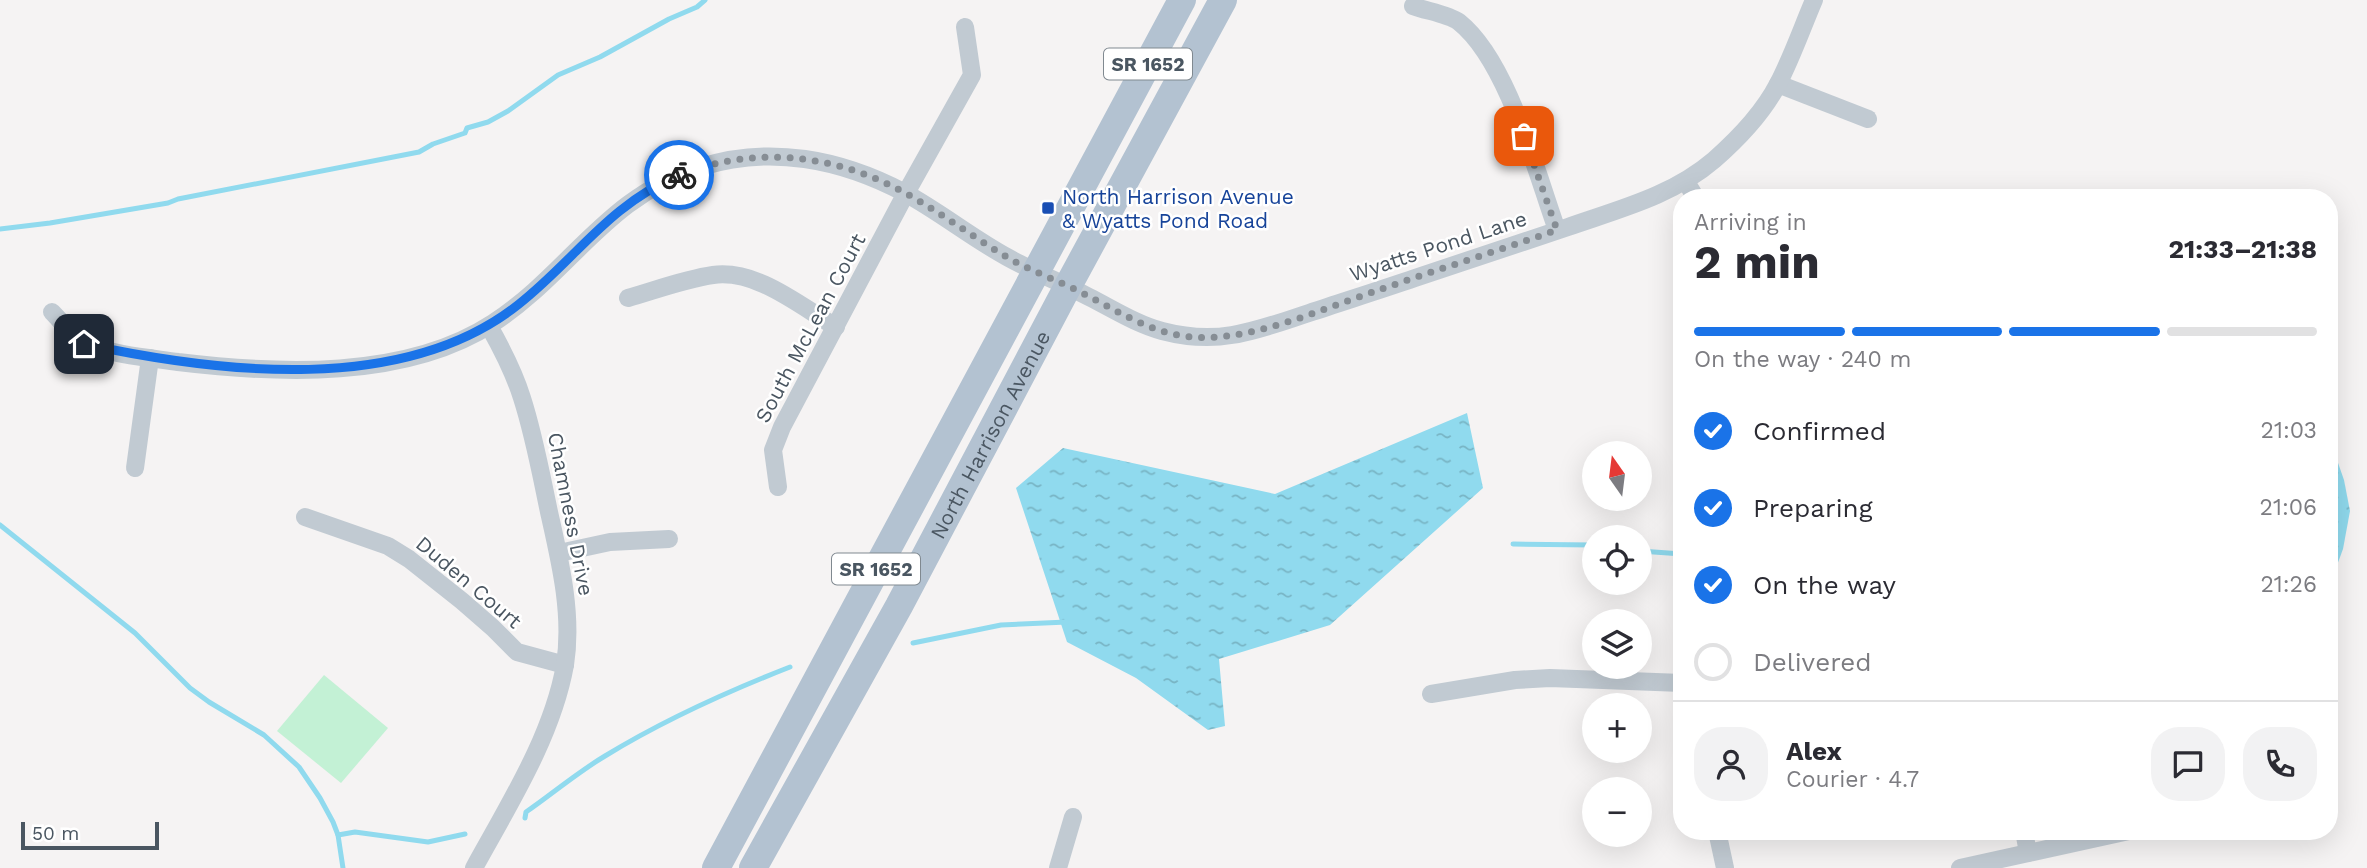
<!DOCTYPE html>
<html lang="en">
<head>
<meta charset="utf-8">
<style>
	body { margin:0; font-family:"Work Sans",sans-serif; background:#f2f2f3; color:#2b2b33; height:100vh; display:flex; flex-direction:column; font-size:26px; white-space:nowrap }
	* { box-sizing:border-box; margin:0 }
	p { font-size:23px; color:#7c7c81 }
	.icon { flex:none; width:38px; height:38px; fill:none; stroke:currentColor; stroke-width:2; stroke-linecap:round; stroke-linejoin:round }
	.map { position:relative; flex:1; overflow:hidden }
	.panel { position:absolute; left:1673px; top:189px; width:665px; height:651px; display:flex; flex-direction:column; background:#fff; border-radius:28px; box-shadow:0 7px 28px #0002 }
	.panel>* { flex:none }
	.needle { width:46px; rotate:346deg }
	.fabs { position:absolute; left:1582px; top:441px; display:grid; gap:14px }
	.fabs a { display:grid; place-items:center; width:70px; height:70px; border-radius:50%; background:#fff; box-shadow:0 7px 28px #0002; font-size:35px }
	.scale { position:absolute; left:21px; bottom:18px; width:138px; box-sizing:border-box; padding-left:7px; border:4px solid #4a5661; border-top:0; font-size:19px; line-height:24px; white-space:nowrap; color:#4a5661; -webkit-text-stroke:5px #fff; paint-order:stroke }
	.pin { position:absolute; display:grid; place-items:center; width:60px; height:60px; color:#fff; margin:-30px; border-radius:14px; box-shadow:0 4px 10px #0006 }
	.courier { position:absolute; display:grid; place-items:center; width:70px; height:70px; margin:-35px; border:5px solid #1a73e8; border-radius:50%; background:#fff; color:#222; box-shadow:0 2px 9px #0007 }
	.head em { font-style:normal; font-weight:700 }
	.head div { display:flex; flex-direction:column-reverse }
	.head { display:flex; align-items:center; justify-content:space-between; height:119px; padding:0 21px }
	h1 { font-size:46px; font-weight:700; line-height:52px }
	.bar { display:grid; grid-template-columns:repeat(4,1fr); gap:10px 7px; align-content:center; height:84px; padding:0 21px }
	.bar i { height:9px; border-radius:5px; background:#e1e1e2 }
	.bar .current { background:#1a73e8 }
	.bar p { grid-column:span 4 }
	.line { display:flex; align-items:center; gap:18px; padding:0 21px; border-top:2px solid #e1e1e2 }
	.line div { flex:1 }
	.round { display:grid; place-items:center; flex:none; width:74px; height:74px; border-radius:28px; background:#f2f2f3 }
	ol { padding:0 21px; list-style:none }
	li { display:flex; align-items:center; gap:21px; height:77px }
	li p { margin-inline-start:auto }
	li .icon { padding:7px; border-radius:50%; background:#1a73e8; color:#fff; stroke-width:4 }
	li:last-child { color:#7c7c81 }
	li i { width:38px; height:38px; border:4px solid #e1e1e2; border-radius:50% }
	.map>svg:first-child { display:block }
</style>
</head>
<body>
<div class="map">
<svg width="2367" height="868" viewBox="0 0 2367 868">
	<defs>
		<pattern id="water-ripples" width="26" height="14" patternUnits="userSpaceOnUse" patternTransform="scale(1.75)"><rect width="26" height="14" fill="#90daee"/><path d="M2 4q2-2 4 0t4 0M15 11q2-2 4 0t4 0" fill="none" stroke="#78b4c4"/></pattern>
	</defs>
	<rect width="100%" height="100%" fill="#f5f3f3"/>
	<polygon fill="#c3f1d5" points="324,675 388,728 341,783 277,731"/>
	<g fill="url(#water-ripples)">
		<polygon points="1467,413 1483,488 1330,625 1219,659 1225,726 1208,730 1136,678 1067,642 1016,488 1063,448 1275,494"/>
		<polygon points="2329,437 2344,480 2350,511 2343,549 2336,568 2329,573"/>
	</g>
	<g fill="none" stroke-linecap="round" stroke-linejoin="round">
		<g stroke="#90daee" stroke-width="5">
			<polyline points="0,229 50,223 168,203 178,199 419,152 433,144 465,133 467,128 488,122 508,111 558,75 600,57 669,19 697,7 705,0"/>
			<polyline points="0,525 135,633 190,688 209,702 264,735 299,767 320,798 333,822 338,835 343,868"/>
			<polyline points="1513,544 1594,545"/>
			<polyline points="1640,551 1682,554"/>
			<polyline points="913,643 1001,625 1067,622"/>
			<path d="M525 818 526 812C552 794 578 772 605 756 664 720 726 692 790 667"/>
			<polyline points="338,835 355,832 428,842 465,834"/>
		</g>
		<g stroke="#c1cad2" stroke-width="18">
			<path d="M1413 6C1426 11 1448 14 1459 22 1508 61 1536 172 1557 230"/>
			<polyline points="1778,84 1868,119"/>
			<polyline points="1686,182 1696,198"/>
			<path d="M628 298C656 290 685 279 713 275 757 269 800 306 836 327"/>
			<path d="M52 312C63 323 75 340 89 345 115 355 151 358 178 362 277 374 406 380 493 323 570 273 606 196 701 167 770 145 841 159 905 193 940 212 972 238 1007 257 1034 272 1062 283 1089 297 1113 309 1136 324 1162 331 1185 337 1209 339 1232 335 1258 331 1284 321 1309 313 1345 301 1380 290 1415 278 1466 261 1517 244 1568 227 1619 209 1672 196 1714 160 1738 139 1763 113 1778 84 1792 57 1802 28 1814 0"/>
			<polyline points="135,468 150,358"/>
			<polyline points="778,487 773,450 782,427 906,193 972,75 965,27"/>
			<polyline points="305,517 388,546 409,559 462,601 493,628 517,652 565,665"/>
			<polyline points="559,553 610,542 669,539"/>
			<polyline points="1431,694 1515,680 1550,678 1682,683"/>
			<polyline points="1717,831 1725,868"/>
			<polyline points="2024,831 2028,853"/>
			<path d="M474 868C509 804 552 737 565 665 573 614 560 561 549 512 541 474 534 435 522 398 514 372 502 349 489 326"/>
			<polyline points="1058,868 1073,817"/>
			<polyline points="1960,868 2129,831"/>
		</g>
		<g stroke="#b3c2d1" stroke-width="28">
			<polyline points="716,868 1182,0"/>
			<path id="s1" d="M753 868 899 606 1068 286 1223 0"/>
		</g>
	</g>
	<g fill="none" stroke-linecap="round" stroke-linejoin="round">
		<path stroke="#868d94" stroke-width="7" stroke-dasharray="0 12.6" d="M679 175C755 145 836 154 907 194 941 213 972 236 1005 256 1030 271 1060 281 1086 295 1117 311 1147 330 1183 336 1245 345 1318 310 1376 291 1436 270 1497 251 1557 230L1524 136"/>
		<path stroke="#1a73e8" stroke-width="9" d="M84 344C219 373 404 396 519 304 577 258 607 206 679 175"/>
	</g>
	<rect fill="#1a4fb4" stroke="#fff" stroke-width="2.5" x="1041" y="201" width="14" height="14" rx="3.5"/>
	<g text-anchor="middle" dominant-baseline="central" stroke-width="5" stroke-linejoin="round" paint-order="stroke">
		<g fill="#fff" stroke="#808990" stroke-width="2">
			<rect x="1104" y="48.5" width="88" height="31" rx="5"/>
			<rect x="832" y="553.5" width="88" height="31" rx="5"/>
		</g>
		<g font-size="19" font-weight="bold" fill="#4a5661">
			<text x="1148" y="64">SR 1652</text>
			<text x="876" y="569">SR 1652</text>
		</g>
		<g font-size="21" fill="#164399" stroke="#fff" text-anchor="start">
			<text x="1062" y="196">North Harrison Avenue<tspan x="1062" dy="24">&amp; Wyatts Pond Road</tspan></text>
		</g>
		<g font-size="21" fill="#4a5661" stroke="#fff">
			<text transform="translate(1438 246) rotate(-18)">Wyatts Pond Lane</text>
			<text transform="translate(810 328) rotate(-62)">South McLean Court</text>
			<text stroke="none"><textPath href="#s1" startOffset="494">North Harrison Avenue</textPath></text>
			<text transform="translate(571 514) rotate(79)">Chamness Drive</text>
			<text transform="translate(469 582) rotate(40)">Duden Court</text>
		</g>
	</g>
</svg>
<div class="fabs">
<a><svg class="needle" viewBox="-14 -14 28 28"><path d="M0-13l5 13h-10z" fill="#e53935"/><path d="M0 13l5-13h-10z" fill="#7c7c81"/></svg></a>
<a><svg class="icon" aria-label="locate" viewBox="0 0 24 24"><circle cx="12" cy="12" r="6"/><path d="M12 2v4M12 18v4M2 12h4M18 12h4"/></svg></a>
<a><svg class="icon" aria-label="layers" viewBox="0 0 24 24"><path d="M12 4l9 5-9 5-9-5zM3 14l9 5 9-5"/></svg></a>
<a>+</a>
<a>−</a>
</div>
<div class="scale">50 m</div>
<div class="pin" style="left:1524px;top:136px;background:#ea580c"><svg class="icon" aria-label="bag" viewBox="0 0 24 24"><path d="M5 8h14l-1 12H6zM9 8a3 3 0 0 1 6 0"/></svg></div>
<div class="pin" style="left:84px;top:344px;background:#1f2937"><svg class="icon" aria-label="home" viewBox="0 0 24 24"><path d="M3 11l9-7 9 7M6 9v11h12V9"/></svg></div>
<div class="courier" style="left:679px;top:175px"><svg class="icon" aria-label="bike" viewBox="0 0 24 24"><circle cx="6" cy="16" r="4"/><circle cx="18" cy="16" r="4"/><path d="M6 16l4-8h5l3 8M10 8l3 8H6M13 5h3"/></svg></div>
<section class="panel">
<div class="head"><div><h1>2 min</h1><p>Arriving in</p></div><em>21:33–21:38</em></div>
<div class="bar"><i class="current"></i><i class="current"></i><i class="current"></i><i></i><p>On the way · 240 m</p></div>
<ol>
<li><svg class="icon" aria-label="check" viewBox="0 0 24 24"><path d="M5 12l5 5 9-10"/></svg>Confirmed<p>21:03</p></li>
<li><svg class="icon" aria-label="check" viewBox="0 0 24 24"><path d="M5 12l5 5 9-10"/></svg>Preparing<p>21:06</p></li>
<li><svg class="icon" aria-label="check" viewBox="0 0 24 24"><path d="M5 12l5 5 9-10"/></svg>On the way<p>21:26</p></li>
<li><i></i>Delivered</li>
</ol>
<div class="line" style="height:126px"><a class="round"><svg class="icon" aria-label="person" viewBox="0 0 24 24"><circle cx="12" cy="8" r="4"/><path d="M4 21q1-7 8-7t8 7"/></svg></a><div><b>Alex</b><p>Courier · 4.7</p></div><a class="round"><svg class="icon" aria-label="chat" viewBox="0 0 24 24"><path d="M4 5h16v11H9l-5 4z"/></svg></a><a class="round"><svg class="icon" aria-label="phone" viewBox="0 0 24 24"><path d="M5 4h4l2 5-3 2q2 4 5 5l2-3 5 2v4C11 20 4 13 5 4z"/></svg></a></div>
</section>
</div>
</body>
</html>
